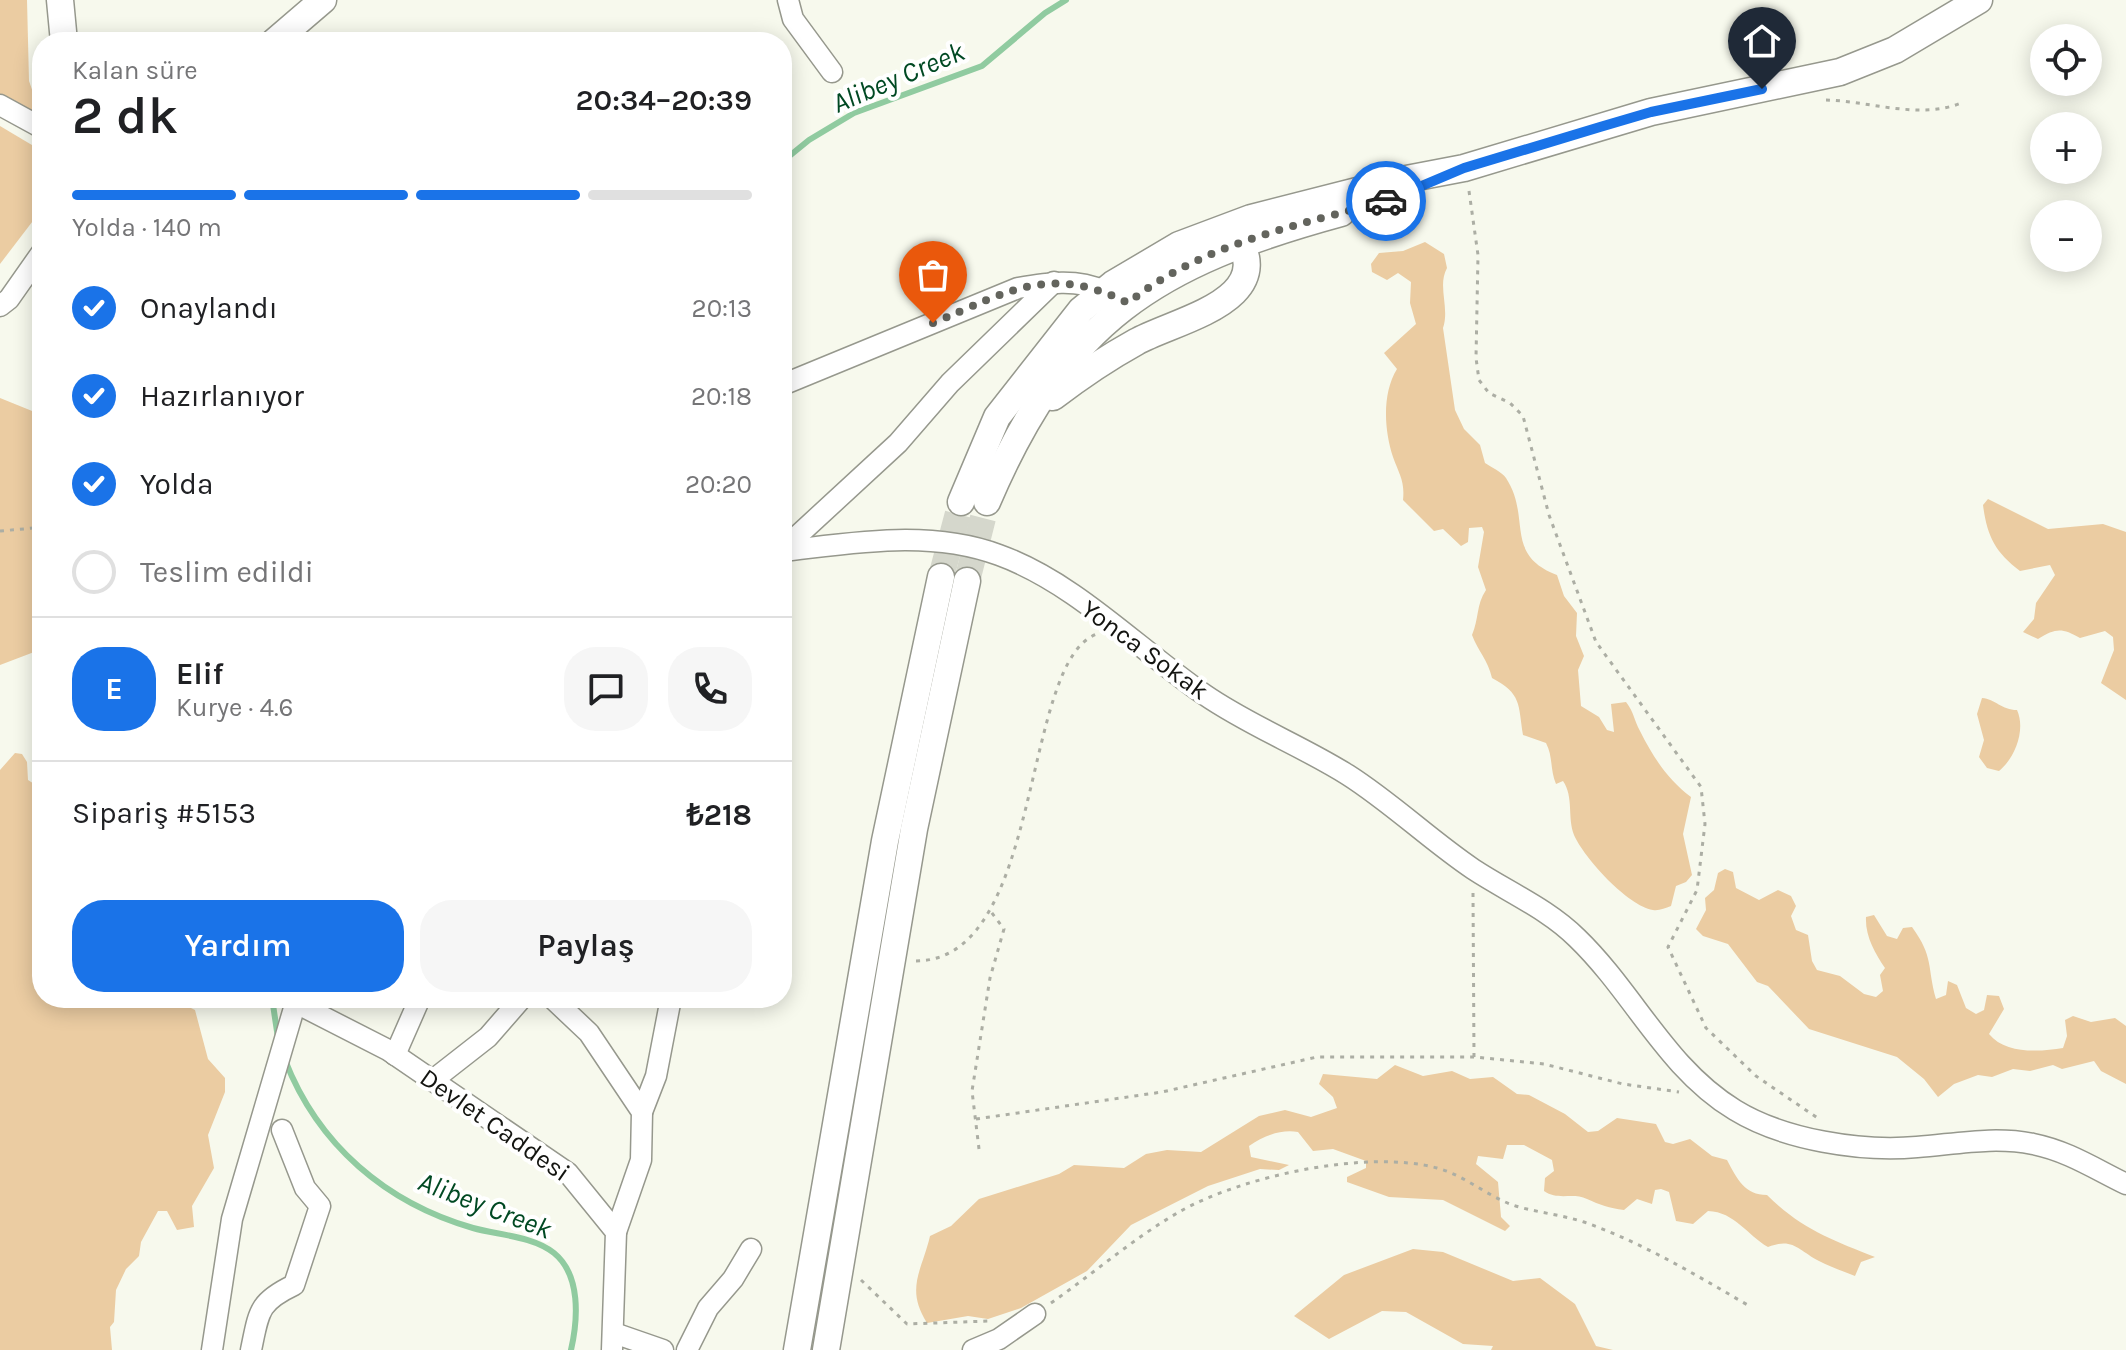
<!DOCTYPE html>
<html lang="tr">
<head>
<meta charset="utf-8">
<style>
	body { margin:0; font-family:Karla,sans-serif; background:#f6f6f6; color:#202124; height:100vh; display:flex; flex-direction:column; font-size:30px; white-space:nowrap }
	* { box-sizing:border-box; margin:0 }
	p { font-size:26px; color:#757577 }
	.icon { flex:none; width:44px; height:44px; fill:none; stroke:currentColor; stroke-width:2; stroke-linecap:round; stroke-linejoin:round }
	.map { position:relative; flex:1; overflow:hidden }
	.side { position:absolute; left:32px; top:32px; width:760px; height:976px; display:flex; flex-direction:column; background:#fff; border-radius:32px; box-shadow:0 4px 20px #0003 }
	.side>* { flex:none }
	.buttons { position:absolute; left:2030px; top:24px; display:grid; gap:16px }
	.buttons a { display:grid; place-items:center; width:72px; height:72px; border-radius:50%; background:#fff; box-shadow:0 4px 20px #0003; font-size:40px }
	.pin { position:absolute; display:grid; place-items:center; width:68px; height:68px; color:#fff; margin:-82px -34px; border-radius:50% 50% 50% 0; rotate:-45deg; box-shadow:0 0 8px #0007 }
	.pin .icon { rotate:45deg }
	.courier { position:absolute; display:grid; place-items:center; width:80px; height:80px; margin:-40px; border:6px solid #1a73e8; border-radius:50%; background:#fff; color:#222; box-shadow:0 2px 10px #0007 }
	.summary em { font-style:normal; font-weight:600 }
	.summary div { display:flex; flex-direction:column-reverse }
	.summary { display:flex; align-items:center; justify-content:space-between; height:136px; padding:0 40px }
	h1 { font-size:52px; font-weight:600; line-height:60px }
	.bar { display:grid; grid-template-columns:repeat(4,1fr); gap:12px 8px; align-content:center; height:96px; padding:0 40px }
	.bar i { height:10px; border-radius:6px; background:#e0e0e0 }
	.bar .current { background:#1a73e8 }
	.bar p { grid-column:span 4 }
	.line { display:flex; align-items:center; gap:20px; padding:0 40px; border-top:2px solid #e0e0e0 }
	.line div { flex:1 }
	.round { display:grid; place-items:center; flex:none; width:84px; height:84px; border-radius:32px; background:#f6f6f6 }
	ol { padding:0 40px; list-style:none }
	li { display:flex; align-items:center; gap:24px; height:88px }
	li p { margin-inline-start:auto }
	li .icon { padding:8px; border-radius:50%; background:#1a73e8; color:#fff; stroke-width:4 }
	li:last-child { color:#757577 }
	li i { width:44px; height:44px; border:4px solid #e0e0e0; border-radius:50% }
	.primary-button { display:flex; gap:16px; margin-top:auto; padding:16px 40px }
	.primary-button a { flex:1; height:92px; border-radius:32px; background:#1a73e8; color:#fff; font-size:32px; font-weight:600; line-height:92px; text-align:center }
	.primary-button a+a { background:#f6f6f6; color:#202124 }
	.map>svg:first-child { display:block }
</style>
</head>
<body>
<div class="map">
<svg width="2126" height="1350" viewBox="0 0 2126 1350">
	<rect width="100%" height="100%" fill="#f7f9ed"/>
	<g fill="#ebcca2">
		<polygon points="0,0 27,0 29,81 42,118 0,102"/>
		<polygon points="0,126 42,151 42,209 0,264"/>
		<path d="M1425 242 1444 254 1447 268C1437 286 1450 308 1443 328L1455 410 1464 429 1480 445 1485 463C1491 467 1502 472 1506 478 1532 518 1503 554 1557 575L1564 596 1577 613 1576 636 1584 656 1578 670 1581 706 1599 717 1607 730 1614 732 1611 704 1626 702C1634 712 1634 720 1640 731 1653 757 1668 780 1691 797L1683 834 1692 875 1686 882 1676 886 1671 906C1665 908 1659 911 1653 910 1628 906 1584 858 1574 835 1567 818 1574 797 1563 781L1556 784C1550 770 1553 756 1546 743L1523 735C1518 704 1522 694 1492 678 1488 660 1478 651 1472 635 1479 619 1476 605 1486 590L1478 567 1484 532 1482 527 1469 528 1468 542 1461 546 1443 529 1434 531 1403 500C1405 481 1399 474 1393 457 1384 430 1382 393 1397 369L1384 353 1416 324 1410 303 1411 282 1398 273 1387 280 1372 272 1371 264 1379 253 1403 251Z"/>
		<polygon points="0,398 42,415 42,649 0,665"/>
		<path d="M1988 499 2048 529 2103 524 2126 532V700L2101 683 2114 650 2113 637 2105 631 2080 638C2062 628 2056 628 2038 639L2023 632 2034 619 2036 603 2055 575 2050 565 2020 571C1995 552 1987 536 1983 505Z"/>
		<path d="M1982 698C1995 699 2002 710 2017 710 2026 730 2015 758 1999 771L1987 768 1979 757 1984 740 1977 714Z"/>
		<polygon points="15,753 22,754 27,762 28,780 42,789 42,998 171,998 195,1010 208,1059 225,1078 225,1092 208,1135 214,1168 192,1206 194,1227 177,1230 167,1211 158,1211 141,1242 139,1256 126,1269 116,1290 114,1322 110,1327 112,1350 0,1350 0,770"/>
		<path d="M1725 869 1733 872 1736 888 1759 900 1778 890 1791 896 1796 906 1791 916 1796 930 1808 935 1812 961 1817 970 1840 976 1864 994 1876 997 1883 991 1880 975 1885 968C1875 953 1865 936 1866 917L1874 915 1887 936 1897 939 1903 928 1912 927C1934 957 1927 967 1936 999L1946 995 1948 981 1957 985 1966 1008 1976 1014 1984 1010 1987 995 1999 996 2004 1009 1989 1034C2005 1054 2039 1052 2063 1048L2067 1036 2065 1020 2073 1016 2091 1022 2115 1018 2126 1026V1084L2101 1071 2094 1061 2062 1069 2053 1065 2030 1071 2013 1069 1992 1077 1978 1075 1954 1084 1938 1097 1924 1079 1897 1057 1809 1029 1768 986 1757 982 1728 944 1703 936 1696 929 1706 910 1705 898 1714 890 1718 873Z"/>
		<path d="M1395 1065 1423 1076 1452 1071 1470 1079 1493 1077 1517 1094 1529 1095 1565 1114 1588 1132 1598 1131 1617 1118 1656 1124 1665 1142 1673 1144 1690 1139 1712 1156 1727 1160C1737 1179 1745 1195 1767 1195 1801 1229 1832 1240 1875 1257L1861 1262 1855 1276C1843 1271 1830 1267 1819 1261 1798 1250 1793 1237 1768 1247 1747 1235 1735 1212 1708 1211L1693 1224 1676 1221 1669 1192 1661 1189 1655 1190 1652 1204 1637 1199 1624 1210C1609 1208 1600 1205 1587 1199 1573 1192 1558 1201 1544 1191L1545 1178 1554 1171 1552 1160 1524 1145H1507L1503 1159 1478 1156 1476 1164 1498 1182 1501 1217 1510 1226 1505 1231 1443 1200 1389 1197 1347 1182V1177L1366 1168V1161L1333 1149 1313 1151 1298 1132C1281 1129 1263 1136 1249 1146L1251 1157 1289 1165 1279 1170 1260 1169 1208 1186 1131 1225 1087 1271 1021 1308 988 1319 968 1316 927 1323C905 1288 922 1271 930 1236L951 1226 979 1199 1059 1174 1074 1165 1124 1168 1146 1154 1167 1150 1201 1152 1259 1116 1285 1110 1311 1117 1337 1108 1333 1097 1319 1084 1323 1074 1377 1079Z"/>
		<polygon points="1413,1249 1443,1252 1513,1281 1540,1278 1575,1304 1596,1346 1613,1350 1491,1350 1493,1346 1463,1344 1406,1312 1382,1311 1329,1339 1294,1316 1344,1275"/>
	</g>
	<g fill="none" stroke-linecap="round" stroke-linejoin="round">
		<g stroke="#90cba0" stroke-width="6">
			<polyline points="782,162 809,140 854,113 982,66 1045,13 1066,0"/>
			<polyline points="272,998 278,1038"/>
			<path d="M285 1060C318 1145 386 1203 473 1228 498 1235 533 1236 554 1253 581 1275 578 1319 571 1350"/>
		</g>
		<g stroke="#d5d7cc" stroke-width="26" stroke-dasharray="26 13" stroke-linecap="butt">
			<polyline points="941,577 961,502"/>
			<polyline points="967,581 987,502"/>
		</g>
		<defs>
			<g id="minor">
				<polyline points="788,0 793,19 832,72"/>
				<polyline points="0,105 42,128"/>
				<polyline points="0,306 9,299 42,252"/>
				<path d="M782 385 1018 288C1047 283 1076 278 1104 291"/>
				<polyline points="782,550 898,443 950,383 1054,282"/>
				<path d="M782 551C854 543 929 529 999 555 1076 583 1138 649 1205 695 1250 726 1302 746 1348 775 1392 803 1430 840 1473 869 1508 892 1548 909 1577 938 1634 993 1666 1068 1735 1110 1784 1140 1861 1152 1917 1147 1956 1144 1994 1136 2033 1144 2068 1151 2095 1169 2126 1184"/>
				<polyline points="552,998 589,1033 642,1112 641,1160 616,1232"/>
				<polyline points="296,1003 388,1050 568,1173 616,1232 612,1350"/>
				<polyline points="395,1055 420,998"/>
				<polyline points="433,1080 488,1037 522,998"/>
				<polyline points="642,1112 656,1076 671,998"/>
				<polyline points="614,1333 663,1350"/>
				<polyline points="212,1350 232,1219 297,998"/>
				<path d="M251 1350C259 1312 258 1302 294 1285L320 1206 305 1188 282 1130"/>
				<polyline points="687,1350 708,1308 733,1279 751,1249"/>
				<polyline points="973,1350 999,1339 1035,1314"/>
			</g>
			<g id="major">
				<polyline points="60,0 64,42"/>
				<polyline points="274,42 323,0"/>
				<path d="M1053 397C1079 377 1107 358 1136 342 1177 319 1286 300 1232 229"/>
				<polyline points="961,502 997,417 1081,310 1113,284 1179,245 1251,218 1396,181 1464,168 1651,112 1840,72 1895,50 1979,0"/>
				<path d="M987 502C1065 319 1154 264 1341 213"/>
				<polyline points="797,1350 885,841 941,577"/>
				<polyline points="826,1350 914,829 967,581"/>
			</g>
		</defs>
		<use href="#minor" stroke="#96988d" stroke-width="23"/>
		<use href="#major" stroke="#96988d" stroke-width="29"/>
		<g stroke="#acaea4" stroke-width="3" stroke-dasharray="4 6" stroke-linecap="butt">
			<path d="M1826 100C1869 101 1920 120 1961 103"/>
			<polyline points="1469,191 1478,255 1476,358 1479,380 1489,393 1510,403 1523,416 1549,515 1596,642 1701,787 1705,824 1697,890 1668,947 1706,1028 1756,1076 1819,1119"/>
			<polyline points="0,531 34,528 42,519"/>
			<path d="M782 759C790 773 793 798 782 812"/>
			<polyline points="1473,893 1474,1057"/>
			<path d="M916 961C1045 960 1020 661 1097 634"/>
			<polyline points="976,1119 1162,1092 1317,1057 1474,1057 1544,1064 1623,1084 1679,1092"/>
			<polyline points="979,1149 972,1091 990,978 1004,929 989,909"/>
			<polyline points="861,1280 907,1324 988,1321"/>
			<path d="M1051 1303C1094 1273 1134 1238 1179 1212 1242 1176 1367 1149 1437 1168 1467 1176 1490 1199 1519 1207 1541 1213 1562 1215 1584 1222 1643 1243 1696 1275 1751 1307"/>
		</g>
		<use href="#minor" stroke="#fff" stroke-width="20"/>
		<use href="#major" stroke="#fff" stroke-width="26"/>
	</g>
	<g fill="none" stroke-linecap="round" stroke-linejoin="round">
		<path stroke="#63645d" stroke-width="8" stroke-dasharray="0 14.4" d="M933 323C1008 292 1049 263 1128 303 1201 244 1298 225 1386 201"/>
		<polyline stroke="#1a73e8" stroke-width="10" points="1386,201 1464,168 1600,127 1651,112 1762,89"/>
	</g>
	<g text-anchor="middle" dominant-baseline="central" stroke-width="8" stroke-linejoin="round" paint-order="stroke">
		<g font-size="26" fill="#131410" stroke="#fff">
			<text transform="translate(1145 650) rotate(36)">Yonca Sokak</text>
			<text transform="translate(495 1125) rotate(35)">Devlet Caddesi</text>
		</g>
		<g font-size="28" font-style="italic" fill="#004923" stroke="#fff">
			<text transform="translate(898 77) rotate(-23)">Alibey Creek</text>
			<text transform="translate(485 1205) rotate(21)">Alibey Creek</text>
		</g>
	</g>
</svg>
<div class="buttons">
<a><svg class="icon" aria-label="locate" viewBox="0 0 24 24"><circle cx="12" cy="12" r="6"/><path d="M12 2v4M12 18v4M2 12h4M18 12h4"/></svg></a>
<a>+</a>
<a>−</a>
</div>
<div class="pin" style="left:933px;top:323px;background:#ea580c"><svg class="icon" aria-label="bag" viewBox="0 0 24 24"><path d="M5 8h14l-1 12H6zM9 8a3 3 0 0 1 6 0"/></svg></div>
<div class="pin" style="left:1762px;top:89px;background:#1f2937"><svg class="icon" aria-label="home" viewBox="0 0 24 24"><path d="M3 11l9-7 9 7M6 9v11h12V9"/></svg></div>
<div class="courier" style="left:1386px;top:201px"><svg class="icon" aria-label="car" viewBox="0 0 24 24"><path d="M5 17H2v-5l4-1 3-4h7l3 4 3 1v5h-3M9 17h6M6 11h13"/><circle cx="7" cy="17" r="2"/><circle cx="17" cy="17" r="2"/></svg></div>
<section class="side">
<div class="summary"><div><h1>2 dk</h1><p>Kalan süre</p></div><em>20:34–20:39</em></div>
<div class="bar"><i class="current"></i><i class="current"></i><i class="current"></i><i></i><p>Yolda · 140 m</p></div>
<ol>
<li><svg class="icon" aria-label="check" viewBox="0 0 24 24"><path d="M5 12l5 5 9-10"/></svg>Onaylandı<p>20:13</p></li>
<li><svg class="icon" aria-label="check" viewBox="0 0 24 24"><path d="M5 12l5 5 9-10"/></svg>Hazırlanıyor<p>20:18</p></li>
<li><svg class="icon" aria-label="check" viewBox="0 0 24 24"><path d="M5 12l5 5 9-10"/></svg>Yolda<p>20:20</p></li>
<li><i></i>Teslim edildi</li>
</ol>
<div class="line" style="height:144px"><b class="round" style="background:#1a73e8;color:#fff">E</b><div><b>Elif</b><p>Kurye · 4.6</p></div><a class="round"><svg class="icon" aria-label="chat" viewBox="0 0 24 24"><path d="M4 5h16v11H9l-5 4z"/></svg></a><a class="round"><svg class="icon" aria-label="phone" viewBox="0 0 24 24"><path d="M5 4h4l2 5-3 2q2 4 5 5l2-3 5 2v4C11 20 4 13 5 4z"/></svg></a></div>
<div class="line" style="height:104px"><div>Sipariş #5153</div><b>₺218</b></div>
<div class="primary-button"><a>Yardım</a><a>Paylaş</a></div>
</section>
</div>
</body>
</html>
